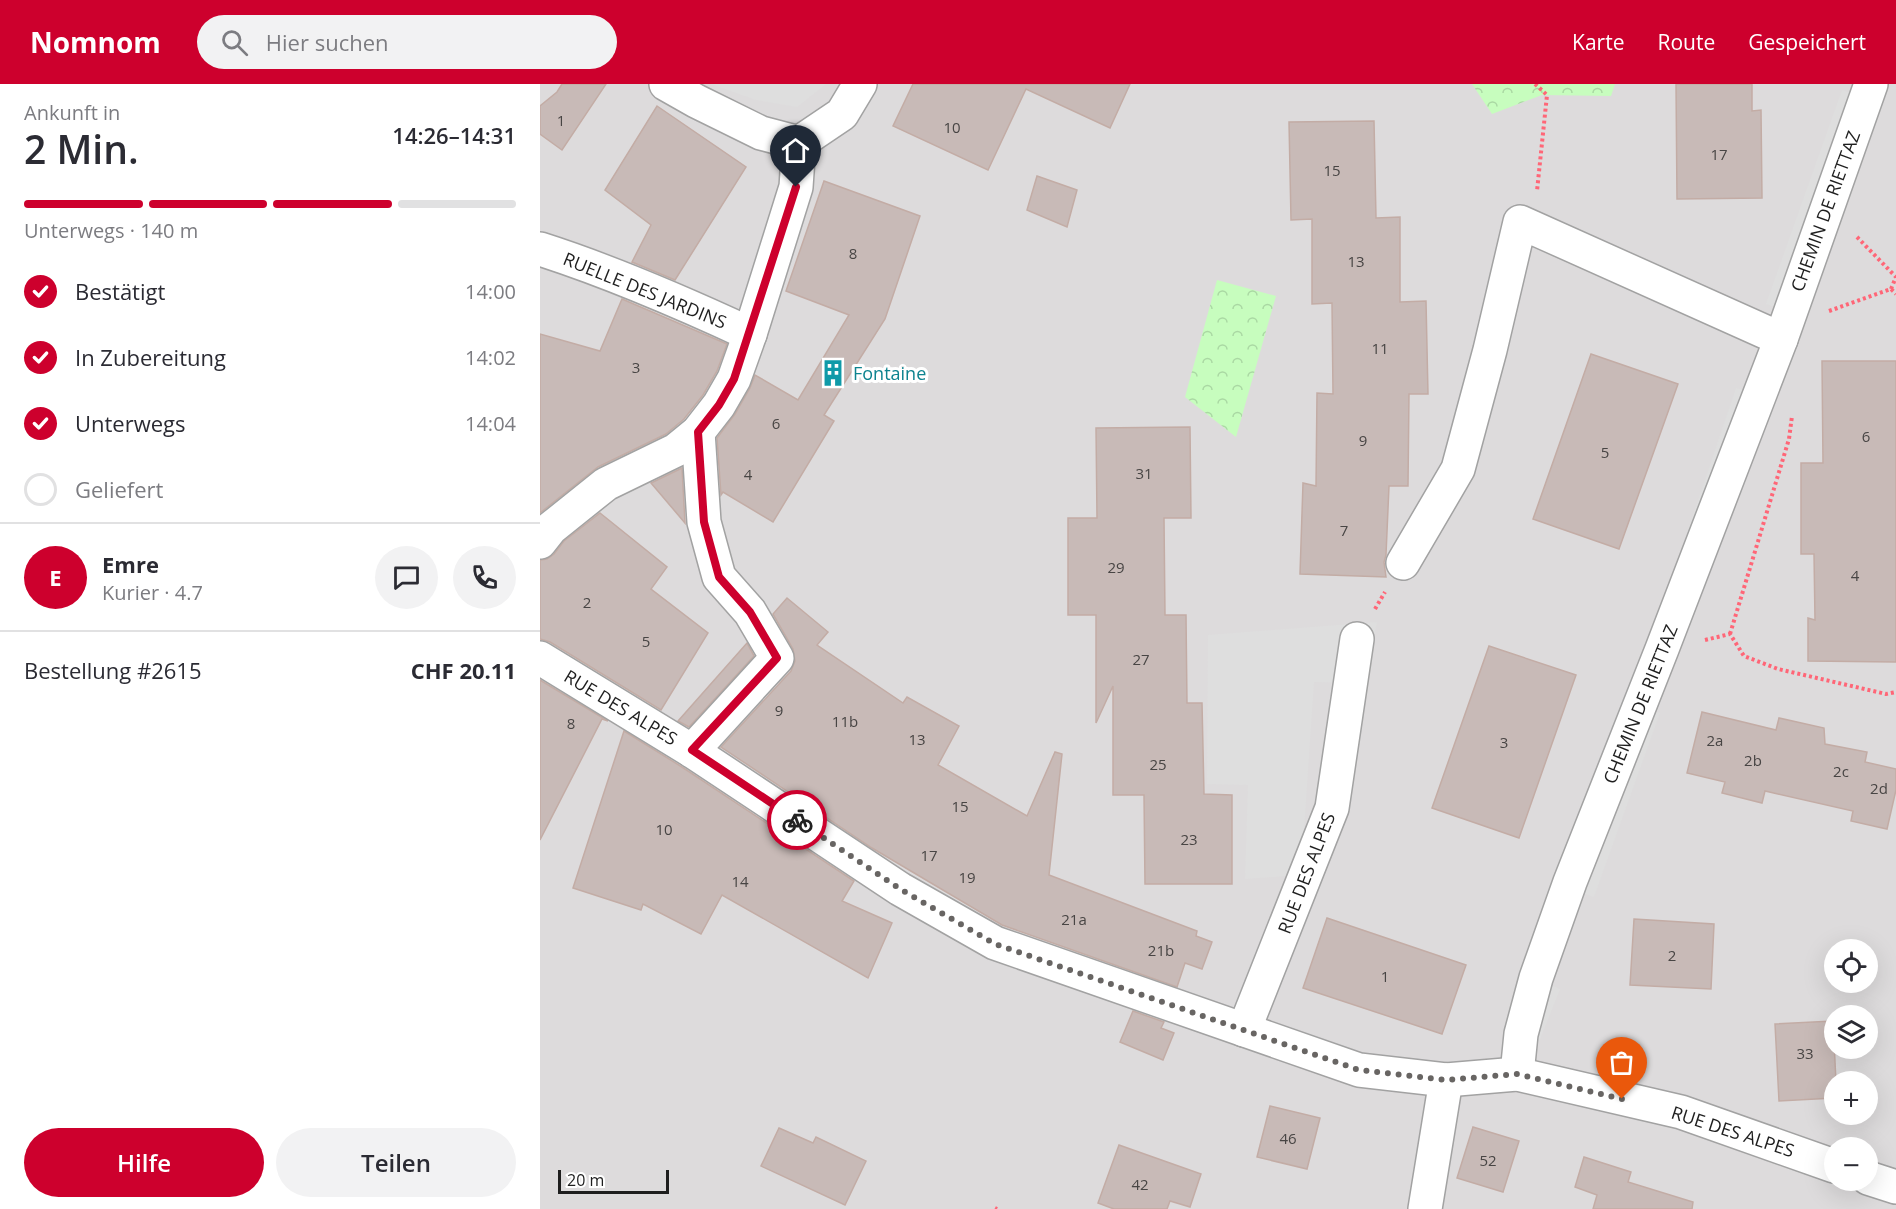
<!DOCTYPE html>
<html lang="de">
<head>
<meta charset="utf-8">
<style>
	body { margin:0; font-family:"Open Sans",sans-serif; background:#f2f2f3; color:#2b2b33; height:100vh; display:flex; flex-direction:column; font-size:22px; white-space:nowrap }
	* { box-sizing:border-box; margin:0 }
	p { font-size:20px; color:#7c7c81 }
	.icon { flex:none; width:33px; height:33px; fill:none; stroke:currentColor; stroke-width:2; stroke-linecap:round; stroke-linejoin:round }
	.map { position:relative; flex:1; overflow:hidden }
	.panel { display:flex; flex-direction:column; background:#fff; width:540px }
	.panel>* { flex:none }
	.fabs { position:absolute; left:1284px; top:855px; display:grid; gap:12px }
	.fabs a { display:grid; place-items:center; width:54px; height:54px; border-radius:50%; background:#fff; box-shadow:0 6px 24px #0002; font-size:30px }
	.scale { position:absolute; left:18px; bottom:15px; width:111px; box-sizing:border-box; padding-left:6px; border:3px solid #1e1e1e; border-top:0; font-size:16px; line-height:21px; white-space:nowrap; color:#1e1e1e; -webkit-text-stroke:4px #fff; paint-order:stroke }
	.pin { position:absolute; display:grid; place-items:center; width:51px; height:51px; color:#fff; margin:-62px -26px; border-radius:50% 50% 50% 0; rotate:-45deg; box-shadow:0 0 6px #0007 }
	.pin .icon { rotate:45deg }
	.courier { position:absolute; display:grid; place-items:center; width:60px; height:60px; margin:-30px; border:4px solid #cd002d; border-radius:50%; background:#fff; color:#222; box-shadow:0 2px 8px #0007 }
	.headline em { font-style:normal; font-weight:600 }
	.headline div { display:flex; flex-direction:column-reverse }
	.headline { display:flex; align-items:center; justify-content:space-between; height:102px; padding:0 24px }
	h1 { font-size:39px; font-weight:600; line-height:45px }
	.bar { display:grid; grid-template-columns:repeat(4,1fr); gap:9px 6px; align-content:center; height:72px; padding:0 24px }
	.bar i { height:8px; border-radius:4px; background:#e1e1e2 }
	.bar .active { background:#cd002d }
	.bar p { grid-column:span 4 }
	.line { display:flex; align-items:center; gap:15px; padding:0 24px; border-top:2px solid #e1e1e2 }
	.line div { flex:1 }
	.round { display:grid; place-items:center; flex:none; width:63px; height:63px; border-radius:32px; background:#f2f2f3 }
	ol { padding:0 24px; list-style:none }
	li { display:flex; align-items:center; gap:18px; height:66px }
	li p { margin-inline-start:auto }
	li .icon { padding:6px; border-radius:50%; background:#cd002d; color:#fff; stroke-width:4 }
	li:last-child { color:#7c7c81 }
	li i { width:33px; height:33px; border:3px solid #e1e1e2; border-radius:50% }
	.button { display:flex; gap:12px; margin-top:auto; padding:12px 24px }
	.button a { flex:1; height:69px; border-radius:36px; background:#cd002d; color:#fff; font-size:24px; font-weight:600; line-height:69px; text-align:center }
	.button a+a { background:#f2f2f3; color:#2b2b33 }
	header { display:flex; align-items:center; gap:36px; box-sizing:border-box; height:84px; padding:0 30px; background:#cd002d; color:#fff }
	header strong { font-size:28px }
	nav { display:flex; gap:33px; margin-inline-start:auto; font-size:21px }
	.search { width:420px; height:54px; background:#f2f2f3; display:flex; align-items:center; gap:15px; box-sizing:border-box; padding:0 21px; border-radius:33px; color:#7c7c81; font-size:22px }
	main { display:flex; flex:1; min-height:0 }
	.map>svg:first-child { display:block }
</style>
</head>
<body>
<header>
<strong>Nomnom</strong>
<div class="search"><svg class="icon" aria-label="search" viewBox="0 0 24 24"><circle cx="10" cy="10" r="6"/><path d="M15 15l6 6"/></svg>Hier suchen</div>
<nav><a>Karte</a><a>Route</a><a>Gespeichert</a></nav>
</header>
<main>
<section class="panel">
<div class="headline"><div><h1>2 Min.</h1><p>Ankunft in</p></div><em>14:26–14:31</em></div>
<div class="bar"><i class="active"></i><i class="active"></i><i class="active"></i><i></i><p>Unterwegs · 140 m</p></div>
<ol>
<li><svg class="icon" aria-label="check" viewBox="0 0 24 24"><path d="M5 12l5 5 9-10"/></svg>Bestätigt<p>14:00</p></li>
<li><svg class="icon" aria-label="check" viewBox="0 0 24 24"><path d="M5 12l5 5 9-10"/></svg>In Zubereitung<p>14:02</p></li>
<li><svg class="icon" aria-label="check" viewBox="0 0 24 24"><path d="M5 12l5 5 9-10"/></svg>Unterwegs<p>14:04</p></li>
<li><i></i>Geliefert</li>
</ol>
<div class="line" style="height:108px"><b class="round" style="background:#cd002d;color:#fff">E</b><div><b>Emre</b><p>Kurier · 4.7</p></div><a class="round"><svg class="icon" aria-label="chat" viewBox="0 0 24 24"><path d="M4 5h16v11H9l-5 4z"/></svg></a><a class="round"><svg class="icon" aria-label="phone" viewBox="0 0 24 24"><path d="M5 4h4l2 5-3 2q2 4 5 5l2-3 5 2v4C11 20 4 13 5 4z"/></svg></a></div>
<div class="line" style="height:78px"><div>Bestellung #2615</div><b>CHF 20.11</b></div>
<div class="button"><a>Hilfe</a><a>Teilen</a></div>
</section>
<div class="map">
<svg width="1356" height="1125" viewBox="0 0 1356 1125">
	<defs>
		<pattern id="park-crowns" width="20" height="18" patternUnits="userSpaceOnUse" patternTransform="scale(1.5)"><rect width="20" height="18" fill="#c7fdbe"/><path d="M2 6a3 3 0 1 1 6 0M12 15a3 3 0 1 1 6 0" fill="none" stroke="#aad8a3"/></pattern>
	</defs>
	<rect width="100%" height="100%" fill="#f0e9e4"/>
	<path fill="#dddbdc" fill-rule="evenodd" d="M0 0H1356V1125H0ZM1294 866H1328V898H1294ZM1294 932H1328V964H1294ZM1294 998H1328V1030H1294ZM1294 1064H1328V1096H1294Z"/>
	<g fill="url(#park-crowns)">
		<polygon points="932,0 1075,0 1071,12 1002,11 952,30"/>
		<polygon points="677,196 736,212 696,353 645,313"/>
	</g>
	<g fill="#dedede">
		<polygon points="171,0 286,0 257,23 216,16"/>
		<polygon points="1302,6 1316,11 1240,225 1226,220"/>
		<polygon points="1196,304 1212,308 1122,523"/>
		<polygon points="837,538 824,599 774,598 761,791 705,795 708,701 667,700 668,551"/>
		<polygon points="1107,625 1120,629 1054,813 1040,808"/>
		<polygon points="1006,899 1020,905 995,968 981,963"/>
	</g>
	<g fill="#c8bab7" stroke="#c3aca5" stroke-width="1.5">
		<polygon points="22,0 66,0 22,66 0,50 0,22 17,8"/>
		<polygon points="373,0 590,0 570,44 486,5 448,86 353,42"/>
		<polygon points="1136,0 1212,0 1212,27 1221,26 1222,114 1137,115"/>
		<polygon points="117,22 206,83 135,196 92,178 111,141 65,106"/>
		<polygon points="834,37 836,134 860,133 860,218 886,217 888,310 869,310 868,402 849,402 846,471 844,478 846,493 760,490 763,399 776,402 777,309 793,310 792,219 772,220 772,135 751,136 749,38"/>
		<polygon points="497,92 537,106 527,143 487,126"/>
		<polygon points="284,97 380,132 345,235 284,331 294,337 233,438 183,408 181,411 177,354 195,330 210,304 215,291 258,316 309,231 246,207"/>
		<polygon points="82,215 187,260 177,287 163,311 144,335 126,350 58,383 0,429 0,250 60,267"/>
		<polygon points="1051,270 1138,300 1079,465 993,435"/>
		<polygon points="1282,277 1356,277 1356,578 1268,577 1268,534 1275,536 1274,470 1261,470 1261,379 1283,379"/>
		<polygon points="650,343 651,434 624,434 625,531 646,531 647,619 662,619 664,710 692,711 692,800 605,800 604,711 573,711 573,602 556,639 556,531 528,531 528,434 557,434 556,344"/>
		<polygon points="142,384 145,439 111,399"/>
		<polygon points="60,429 127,483 111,505 168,549 121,626 10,558 0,555 0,476 7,475 14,470 24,457"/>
		<polygon points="247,514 288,548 277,561 363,619 367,613 419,642 398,681 487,732 515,668 522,670 509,791 657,847 656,852 672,858 662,885 645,879 637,903 462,841 332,764 181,663 251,587 255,577 253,565 233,530"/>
		<polygon points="207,559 214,572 149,643 138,637"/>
		<polygon points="949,562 1036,591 979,754 892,724"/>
		<polygon points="0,596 68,637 62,635 0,756"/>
		<polygon points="1162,628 1236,646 1239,634 1284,644 1285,660 1327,668 1325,678 1356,685 1356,706 1347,745 1311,737 1313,727 1225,707 1222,719 1182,709 1185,698 1147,689"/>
		<polygon points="84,647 142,683 314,797 302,817 352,839 328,894 182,811 161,850 103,820 101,826 33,804"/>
		<polygon points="787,834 926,881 902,950 763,904"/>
		<polygon points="1094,835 1174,840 1171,905 1090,901"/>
		<polygon points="593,927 624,938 621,944 634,949 623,976 580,958"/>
		<polygon points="1293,937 1296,998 1294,1014 1239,1017 1235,940"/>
		<polygon points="730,1022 780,1034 767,1085 717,1073"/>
		<polygon points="933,1043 979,1057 963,1108 917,1094"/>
		<polygon points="239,1044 273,1059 276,1053 326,1077 305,1121 221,1082"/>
		<polygon points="579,1061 661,1090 650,1123 630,1117 627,1125 574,1125 558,1119"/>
		<polygon points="1044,1073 1091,1088 1088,1098 1153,1118 1152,1125 1053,1125 1057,1111 1035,1103"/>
	</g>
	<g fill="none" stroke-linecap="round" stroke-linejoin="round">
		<defs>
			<g id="street">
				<polyline points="126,0 156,17 221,49 259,59"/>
				<polyline points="259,59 302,30 320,0"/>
				<path d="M0 165C72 188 141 218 210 250"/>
				<polyline points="0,458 11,444 66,400 136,366 158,348 179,321 194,295 210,250 256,103 259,59"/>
				<polyline points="863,479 918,385 950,266 980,138 1241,255"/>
				<polyline points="0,574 152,667 360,805 455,859 819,986 906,996 977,990 1141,1028 1294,1082"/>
				<polyline points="152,667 237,574 210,528 179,493 164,438 158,348"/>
				<polyline points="704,946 792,724 817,555"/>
				<polyline points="977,990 981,950 996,894 1030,798 1122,565 1241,255 1331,0"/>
				<polyline points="1328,1094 1356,1103"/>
				<polyline points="885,1125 906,996"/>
			</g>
		</defs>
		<use href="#street" stroke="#a2a2a2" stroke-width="36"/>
		<g stroke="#f67" stroke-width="4" stroke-dasharray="3 3" stroke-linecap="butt">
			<polyline points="995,0 1007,11 997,107"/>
			<polyline points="1317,153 1356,193 1351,205"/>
			<polyline points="1289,227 1351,205 1356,210"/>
			<polyline points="835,525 845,508"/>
			<polyline points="1190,550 1249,355 1252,332"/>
			<polyline points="1165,556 1190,550 1204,572 1238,585 1346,610 1356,608"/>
			<polyline points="455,1124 457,1125"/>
		</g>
		<use href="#street" stroke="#fff" stroke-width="33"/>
	</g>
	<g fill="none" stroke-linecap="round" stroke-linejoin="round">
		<polyline stroke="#686563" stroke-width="6" stroke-dasharray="0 10.8" points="257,736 360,805 455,860 819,986 906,996 977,990 1082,1015"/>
		<polyline stroke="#cd002d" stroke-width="8" points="256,103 194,295 179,321 158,348 164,438 179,493 210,528 237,574 152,666 257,736"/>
	</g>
	<defs>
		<symbol id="building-bare" viewBox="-9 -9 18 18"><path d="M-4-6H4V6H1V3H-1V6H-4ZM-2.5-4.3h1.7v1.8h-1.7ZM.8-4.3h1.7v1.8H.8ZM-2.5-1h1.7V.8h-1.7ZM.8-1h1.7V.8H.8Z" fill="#0f9aa8" stroke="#fff" stroke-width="2.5" paint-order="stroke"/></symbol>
	</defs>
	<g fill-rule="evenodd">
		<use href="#building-bare" x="274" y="270" width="38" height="38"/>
	</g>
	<g text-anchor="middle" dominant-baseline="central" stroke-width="6" stroke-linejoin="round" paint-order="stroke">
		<g font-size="15" fill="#484544">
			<text x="21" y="36">1</text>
			<text x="412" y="43">10</text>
			<text x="1179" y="70">17</text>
			<text x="792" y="86">15</text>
			<text x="313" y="169">8</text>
			<text x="816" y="177">13</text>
			<text x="840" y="264">11</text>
			<text x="96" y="283">3</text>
			<text x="236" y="339">6</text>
			<text x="1326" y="352">6</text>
			<text x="823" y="356">9</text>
			<text x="1065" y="368">5</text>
			<text x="604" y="389">31</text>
			<text x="208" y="390">4</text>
			<text x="804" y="446">7</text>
			<text x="576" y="483">29</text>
			<text x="1315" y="491">4</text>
			<text x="47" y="518">2</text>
			<text x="106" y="557">5</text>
			<text x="601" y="575">27</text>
			<text x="239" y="626">9</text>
			<text x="305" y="637">11b</text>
			<text x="31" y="639">8</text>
			<text x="377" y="655">13</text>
			<text x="1175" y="656">2a</text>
			<text x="964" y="658">3</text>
			<text x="1213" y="676">2b</text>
			<text x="618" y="680">25</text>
			<text x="1301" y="687">2c</text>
			<text x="1339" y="704">2d</text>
			<text x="420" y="722">15</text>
			<text x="124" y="745">10</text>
			<text x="649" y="755">23</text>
			<text x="389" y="771">17</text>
			<text x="427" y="793">19</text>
			<text x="200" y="797">14</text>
			<text x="534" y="835">21a</text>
			<text x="621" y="866">21b</text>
			<text x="1132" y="871">2</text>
			<text x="845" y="892">1</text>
			<text x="1265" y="969">33</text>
			<text x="748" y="1054">46</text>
			<text x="948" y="1076">52</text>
			<text x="600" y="1100">42</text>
		</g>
		<g font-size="18" fill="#1e1e1e" stroke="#fff">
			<text transform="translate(1285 127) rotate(-70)">CHEMIN DE RIETTAZ</text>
			<text transform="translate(105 206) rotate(22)">RUELLE DES JARDINS</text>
			<text transform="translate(1100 620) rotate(-68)">CHEMIN DE RIETTAZ</text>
			<text transform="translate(81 623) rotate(31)">RUE DES ALPES</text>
			<text transform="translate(766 789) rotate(-69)">RUE DES ALPES</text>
			<text transform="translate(1193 1047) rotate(18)">RUE DES ALPES</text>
		</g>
		<g font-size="18" fill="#0d838f" stroke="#fff" text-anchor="start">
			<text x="313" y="289">Fontaine</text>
		</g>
	</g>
</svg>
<div class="fabs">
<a><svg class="icon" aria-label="locate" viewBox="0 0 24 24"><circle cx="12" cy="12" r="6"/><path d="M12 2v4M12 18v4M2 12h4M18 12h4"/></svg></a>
<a><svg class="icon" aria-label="layers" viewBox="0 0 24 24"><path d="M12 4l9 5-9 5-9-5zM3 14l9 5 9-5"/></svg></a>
<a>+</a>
<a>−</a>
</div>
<div class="scale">20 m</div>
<div class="pin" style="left:1082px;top:1015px;background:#ea580c"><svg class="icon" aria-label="bag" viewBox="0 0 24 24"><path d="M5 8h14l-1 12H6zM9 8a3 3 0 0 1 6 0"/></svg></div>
<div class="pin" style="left:256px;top:103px;background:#1f2937"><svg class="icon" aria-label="home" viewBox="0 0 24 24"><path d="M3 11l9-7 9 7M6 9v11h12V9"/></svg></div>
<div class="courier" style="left:257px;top:736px"><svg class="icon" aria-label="bike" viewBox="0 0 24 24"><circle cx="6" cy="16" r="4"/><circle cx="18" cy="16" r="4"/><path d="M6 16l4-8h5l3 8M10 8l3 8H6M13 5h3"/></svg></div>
</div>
</main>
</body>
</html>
